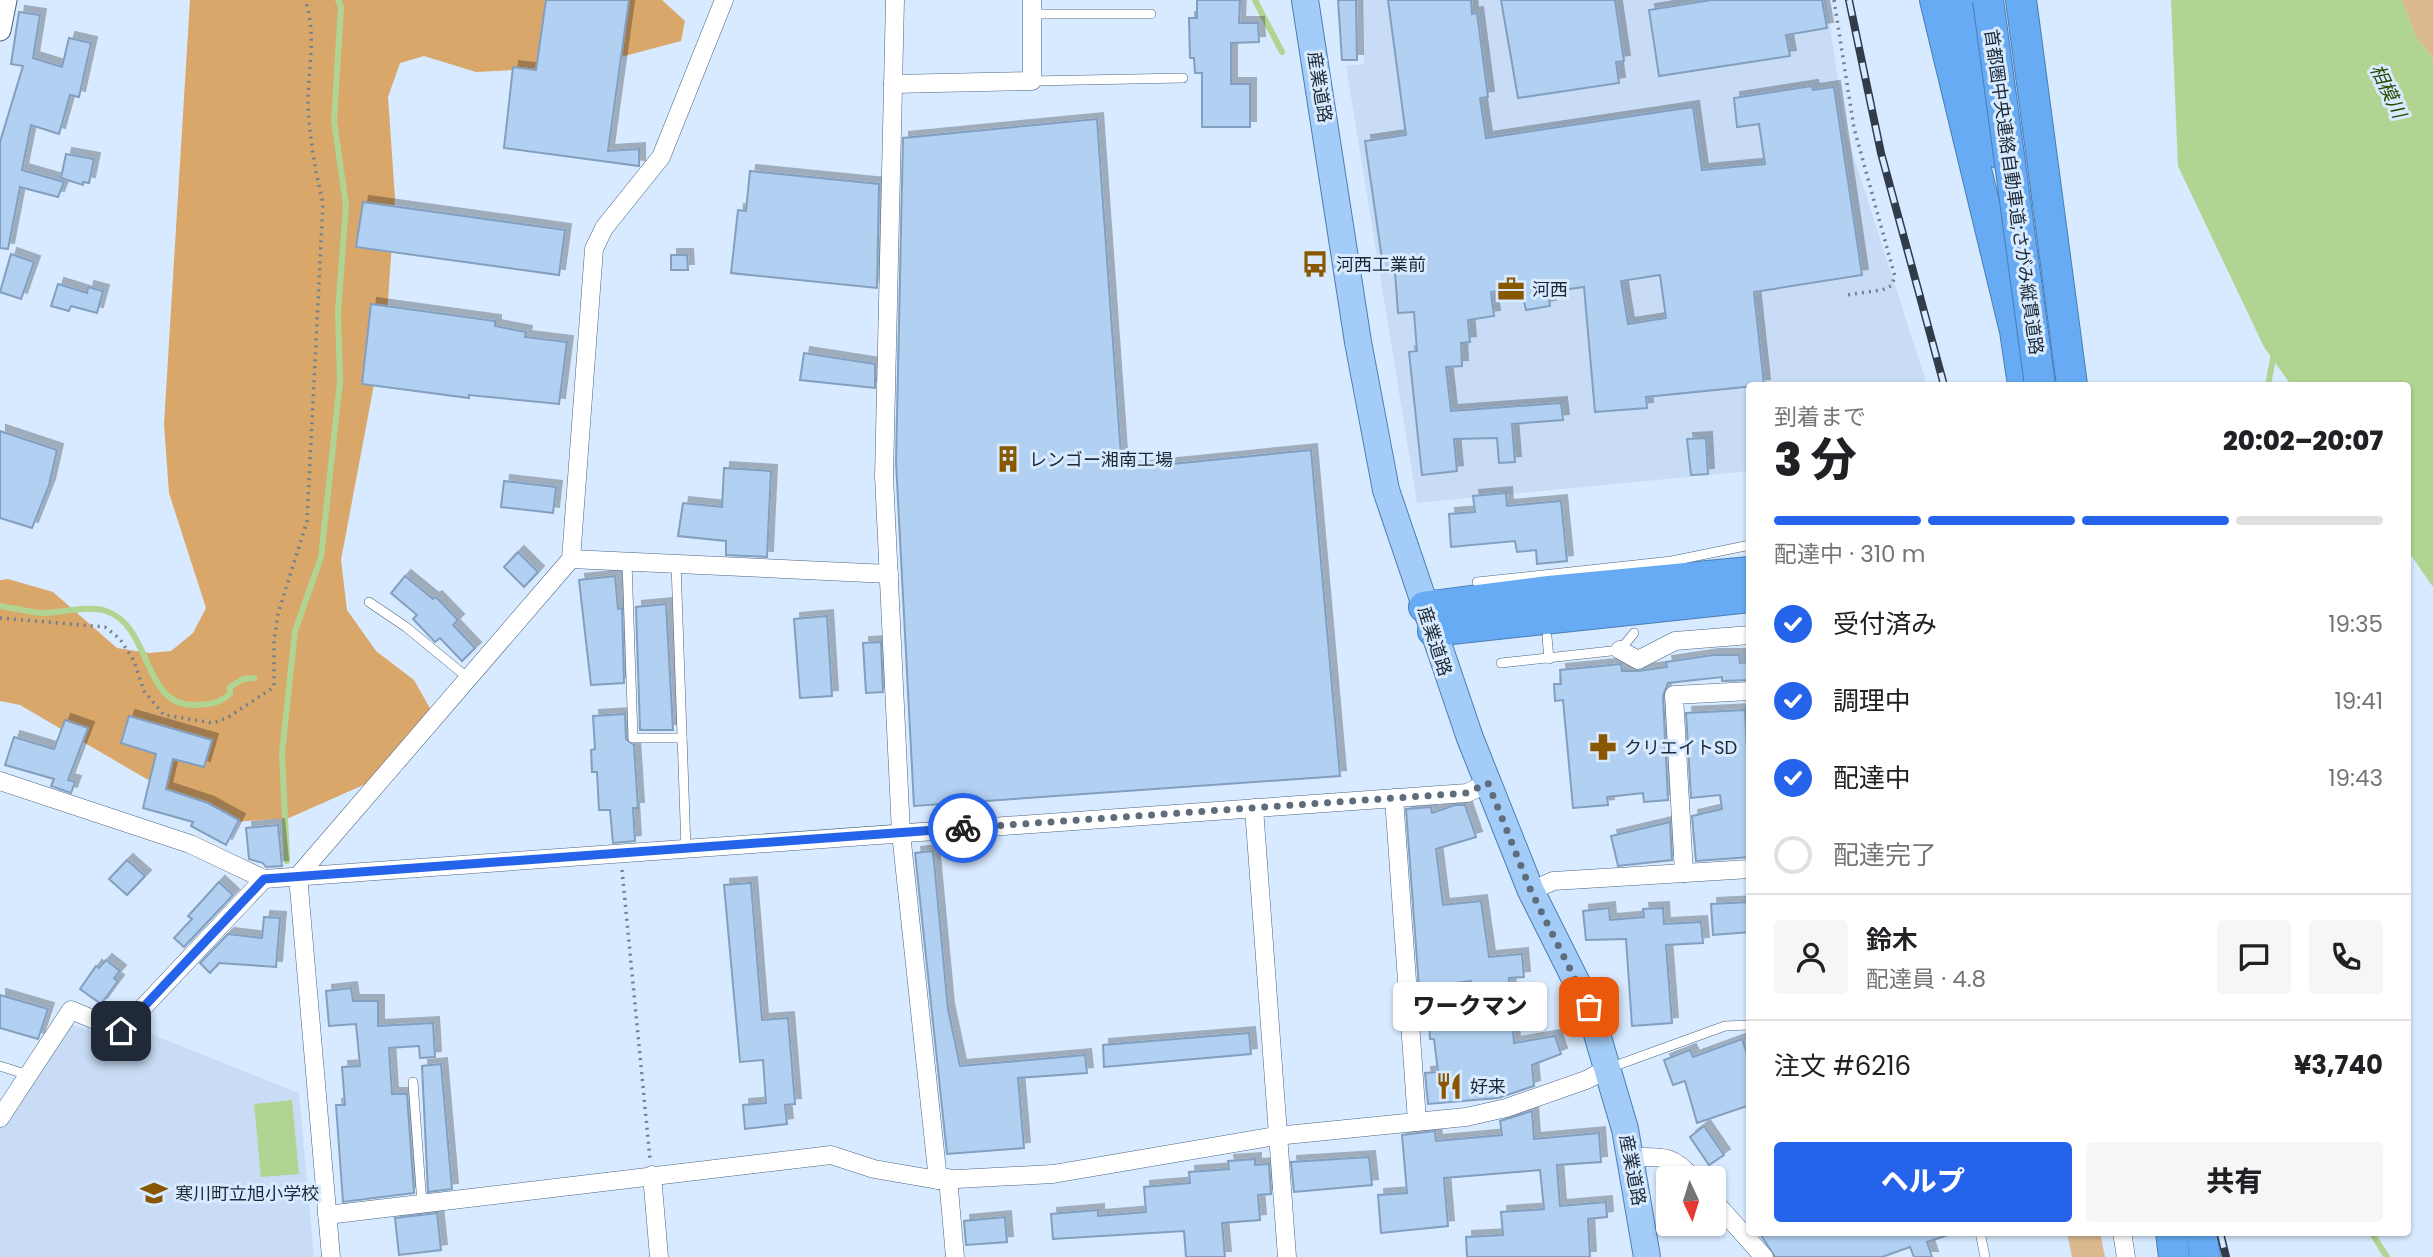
<!DOCTYPE html>
<html lang="ja">
<head>
<meta charset="utf-8">
<style>
	body { margin:0; font-family:Poppins,"Noto Sans JP",sans-serif; background:#f6f6f6; color:#202124; height:100vh; display:flex; flex-direction:column; font-size:26px; white-space:nowrap }
	* { box-sizing:border-box; margin:0 }
	p { font-size:23px; color:#757577 }
	.icon { flex:none; width:38px; height:38px; fill:none; stroke:currentColor; stroke-width:2; stroke-linecap:round; stroke-linejoin:round }
	.map { position:relative; flex:1; overflow:hidden }
	.side { position:absolute; left:1746px; top:382px; width:665px; height:854px; display:flex; flex-direction:column; background:#fff; border-radius:7px; box-shadow:0 2px 5px #0004 }
	.side>* { flex:none }
	.needle { width:46px; rotate:176deg }
	.fabs { position:absolute; left:1656px; top:1166px; display:grid; gap:14px }
	.fabs a { display:grid; place-items:center; width:70px; height:70px; border-radius:7px; background:#fff; box-shadow:0 2px 5px #0004; font-size:35px }
	.pin { position:absolute; display:grid; place-items:center; width:60px; height:60px; color:#fff; margin:-30px; border-radius:14px; box-shadow:0 4px 10px #0006 }
	.courier { position:absolute; display:grid; place-items:center; width:70px; height:70px; margin:-35px; border:5px solid #2563eb; border-radius:50%; background:#fff; color:#222; box-shadow:0 2px 9px #0007 }
	.bubble { position:absolute; height:49px; border-radius:7px; background:#fff; box-shadow:0 2px 5px #0004; font-size:23px; font-weight:800; line-height:49px; text-align:center }
	.headline em { font-style:normal; font-weight:800 }
	.headline div { display:flex; flex-direction:column-reverse }
	.headline { display:flex; align-items:center; justify-content:space-between; height:119px; padding:0 28px }
	h1 { font-size:46px; font-weight:800; line-height:52px }
	.bar { display:grid; grid-template-columns:repeat(4,1fr); gap:10px 7px; align-content:center; height:84px; padding:0 28px }
	.bar i { height:9px; border-radius:5px; background:#e0e0e0 }
	.bar .active { background:#2563eb }
	.bar p { grid-column:span 4 }
	.line { display:flex; align-items:center; gap:18px; padding:0 28px; border-top:2px solid #e0e0e0 }
	.line div { flex:1 }
	.round { display:grid; place-items:center; flex:none; width:74px; height:74px; border-radius:7px; background:#f6f6f6 }
	ol { padding:0 28px; list-style:none }
	li { display:flex; align-items:center; gap:21px; height:77px }
	li p { margin-inline-start:auto }
	li .icon { padding:7px; border-radius:50%; background:#2563eb; color:#fff; stroke-width:4 }
	li:last-child { color:#757577 }
	li i { width:38px; height:38px; border:4px solid #e0e0e0; border-radius:50% }
	.button { display:flex; gap:14px; margin-top:auto; padding:14px 28px }
	.button a { flex:1; height:80px; border-radius:7px; background:#2563eb; color:#fff; font-size:28px; font-weight:800; line-height:80px; text-align:center }
	.button a+a { background:#f6f6f6; color:#202124 }
	.map>svg:first-child { display:block }
</style>
</head>
<body>
<div class="map">
<svg width="2433" height="1257" viewBox="0 0 2433 1257">
	<defs>
		<filter id="shadow"><feDropShadow dx="6" dy="-6" stdDeviation="0" flood-color="#0004"/></filter>
	</defs>
	<rect width="100%" height="100%" fill="#d8eaff"/>
	<g fill="#c8ddf5">
		<polygon points="1361,0 1826,0 1846,132 1927,385 1750,385 1750,471 1417,503 1346,66 1364,64"/>
		<polygon points="66,1023 117,1039 131,1026 299,1093 314,1257 0,1257 0,1129"/>
	</g>
	<g fill="#dbb990">
		<polygon points="2402,0 2433,0 2433,58 2416,37"/>
		<polygon points="2067,1232 2100,1232 2105,1257 2072,1257"/>
	</g>
	<polygon fill="#d9a76a" points="190,0 662,0 685,21 681,41 587,66 476,72 424,56 400,63 388,97 395,198 387,315 341,560 347,610 376,651 414,680 436,719 406,766 289,818 233,822 191,805 20,705 0,701 0,580 8,579 53,592 117,648 149,653 171,651 193,633 206,608 169,493 164,424"/>
	<g fill="#b0d491">
		<polygon points="2171,0 2402,0 2416,37 2433,58 2433,587 2408,551 2408,385 2291,385 2264,347 2178,166"/>
		<polygon points="292,1100 299,1174 261,1177 254,1104"/>
	</g>
	<g fill="none" stroke-linecap="round" stroke-linejoin="round">
		<g stroke="#b0d491" stroke-width="6">
			<polyline points="1255,0 1282,52"/>
			<polyline points="2268,385 2274,353"/>
			<path d="M0 606C14 608 28 612 42 613 61 613 88 605 106 611 153 627 141 707 196 705 211 704 218 704 230 694V687L243 679 254 678"/>
			<polyline points="287,861 282,753 295,631 321,557 340,382 338,312 346,205 334,121 341,7 338,0"/>
			<polyline points="2371,1232 2387,1257"/>
		</g>
	</g>
	<g fill="#b1d0f2" stroke="#829fbf" stroke-width="2" fill-rule="evenodd" filter="url(#shadow)">
		<polygon points="546,0 629,0 608,151 639,149 639,166 504,148 513,67 536,70"/>
		<polygon points="1197,0 1240,0 1239,23 1258,23 1259,42 1231,43 1231,84 1250,84 1250,127 1202,127 1202,73 1195,73 1194,58 1190,58 1189,18 1197,18"/>
		<polygon points="1338,0 1356,0 1357,60 1342,60"/>
		<path d="M1388 0H1471L1472 14 1477 13 1488 97 1480 98 1486 138 1693 107 1702 170 1765 164 1759 124 1737 127 1734 98 1812 86 1813 90 1834 87 1862 275 1754 292 1764 385 1646 397 1647 408 1595 412 1584 287 1548 292 1550 306 1526 310 1521 288 1491 292 1494 316 1468 320 1470 342 1461 343 1462 366 1446 367 1451 411 1561 403 1563 420 1512 424 1515 462 1499 463 1497 438 1454 439 1457 471 1422 475 1409 352 1417 351 1414 312 1398 313 1395 272 1384 273 1365 141 1406 135ZM1660 275 1666 318 1628 324 1621 281Z"/>
		<polygon points="1501,0 1615,0 1624,61 1616,62 1619,83 1518,98"/>
		<polygon points="1711,0 1822,0 1827,28 1786,35 1790,56 1659,76 1649,10"/>
		<polygon points="19,12 40,15 33,58 62,67 69,38 91,43 79,97 70,95 59,134 31,125 22,170 64,182 58,197 20,187 8,249 0,248 0,142 23,66 11,64"/>
		<polygon points="1097,119 1122,469 1311,450 1340,776 914,806 896,462 903,138"/>
		<polygon points="66,154 94,159 89,183 83,182 83,185 61,178"/>
		<polygon points="750,171 879,184 877,288 731,273 738,210 746,211"/>
		<polygon points="363,202 565,230 559,275 356,247"/>
		<polygon points="11,254 34,262 21,299 0,292"/>
		<polygon points="671,255 687,255 688,270 671,270"/>
		<polygon points="58,284 87,293 88,287 103,291 97,313 71,306 69,311 51,306"/>
		<polygon points="371,304 495,321 495,326 526,332 525,337 567,342 559,404 469,395 469,398 362,384"/>
		<polygon points="804,353 875,364 875,388 800,380"/>
		<polygon points="0,431 57,450 49,485 32,528 0,518"/>
		<polygon points="1706,438 1708,474 1691,475 1687,439"/>
		<polygon points="724,468 771,471 767,557 726,555 726,541 678,536 683,503 722,507"/>
		<polygon points="504,481 556,487 553,513 501,507"/>
		<polygon points="1506,493 1507,506 1561,501 1567,561 1537,564 1536,550 1517,552 1515,541 1451,547 1449,514 1475,512 1473,496"/>
		<polygon points="518,552 538,572 524,587 504,567"/>
		<polygon points="405,576 433,599 436,597 458,620 453,625 475,648 462,661 440,638 435,642 413,619 417,615 391,593"/>
		<polygon points="615,576 618,609 622,608 624,683 591,685 579,580"/>
		<polygon points="666,604 673,730 640,730 636,607"/>
		<polygon points="827,616 832,696 800,698 794,619"/>
		<polygon points="881,642 883,692 866,693 863,643"/>
		<polygon points="1713,655 1739,655 1740,663 1750,662 1750,680 1722,681 1722,677 1668,683 1663,696 1668,800 1644,802 1643,793 1607,797 1608,805 1573,808 1563,700 1555,701 1554,684 1561,684 1560,670 1621,664 1622,671 1638,671 1667,667 1666,662"/>
		<polygon points="1745,710 1747,749 1750,749 1750,857 1696,861 1692,816 1722,809 1720,795 1691,798 1686,713"/>
		<polygon points="625,714 626,739 634,745 638,808 633,808 635,841 613,843 610,810 599,810 597,772 592,772 591,750 595,749 593,716"/>
		<polygon points="129,716 212,740 204,767 173,759 166,789 208,803 239,820 226,845 191,826 193,822 143,808 156,754 121,743"/>
		<polygon points="65,720 88,728 68,780 75,782 71,793 51,786 54,779 5,765 14,737 54,749"/>
		<polygon points="1455,805 1465,805 1476,837 1436,849 1443,905 1481,901 1489,957 1522,954 1524,977 1509,978 1514,1043 1555,1036 1561,1054 1532,1065 1534,1086 1498,1098 1428,1104 1425,1073 1438,1072 1434,1039 1430,1039 1429,1019 1474,1016 1471,981 1419,988 1406,809 1431,807 1432,813"/>
		<polygon points="1670,822 1672,860 1618,866 1611,836"/>
		<polygon points="278,825 282,866 266,867 263,863 249,859 246,828"/>
		<polygon points="933,851 948,1009 960,1066 1085,1055 1087,1073 1018,1078 1024,1148 947,1154 915,853"/>
		<polygon points="127,860 145,876 127,895 109,879"/>
		<polygon points="219,882 233,895 184,947 174,938 192,919 188,916"/>
		<polygon points="751,883 762,1020 788,1018 795,1104 785,1105 787,1124 745,1129 743,1105 766,1103 763,1060 740,1062 724,885"/>
		<polygon points="1750,902 1750,932 1713,935 1711,904"/>
		<polygon points="1609,908 1610,920 1644,917 1643,909 1663,908 1664,924 1701,922 1703,943 1666,945 1672,1023 1632,1026 1626,939 1586,940 1583,911"/>
		<polygon points="264,917 280,918 276,967 219,963 210,973 200,963 228,934 262,938"/>
		<polygon points="106,960 120,971 114,978 118,981 101,1004 80,989 96,966 99,968"/>
		<polygon points="351,988 353,1001 378,1001 378,1026 433,1023 435,1057 420,1058 419,1046 389,1048 392,1094 407,1094 414,1193 343,1202 336,1105 345,1105 342,1067 360,1066 356,1024 329,1026 326,991"/>
		<polygon points="0,995 48,1009 38,1039 0,1028"/>
		<polygon points="1249,1033 1251,1054 1104,1067 1103,1045"/>
		<polygon points="1742,1039 1750,1062 1750,1105 1697,1123 1685,1081 1673,1085 1664,1060 1690,1050 1693,1057"/>
		<polygon points="441,1064 452,1189 428,1192 422,1066"/>
		<polygon points="1532,1111 1534,1139 1599,1133 1601,1162 1557,1165 1560,1206 1606,1202 1607,1217 1588,1219 1590,1257 1467,1257 1466,1237 1503,1235 1501,1212 1544,1209 1540,1170 1444,1178 1448,1226 1381,1233 1378,1195 1407,1193 1402,1135 1435,1131 1436,1141 1502,1135 1500,1121"/>
		<polygon points="1704,1126 1724,1155 1709,1165 1690,1137"/>
		<polygon points="1369,1157 1372,1185 1294,1192 1291,1162"/>
		<polygon points="1255,1159 1255,1165 1269,1164 1271,1194 1258,1195 1260,1220 1222,1223 1225,1257 1186,1257 1184,1231 1053,1239 1051,1214 1098,1210 1098,1216 1146,1212 1144,1187 1190,1183 1189,1172 1229,1169 1228,1161"/>
		<polygon points="437,1213 441,1250 399,1255 395,1218"/>
		<polygon points="1005,1217 1007,1242 966,1245 964,1221"/>
		<polygon points="1759,1232 1947,1232 1948,1235 1927,1242 1932,1257 1914,1257 1910,1247 1882,1257 1775,1257"/>
	</g>
	<g fill="none" stroke-linecap="round" stroke-linejoin="round">
		<defs>
			<g id="service">
				<polyline points="1032,14 1151,14"/>
				<polyline points="1032,81 1183,78"/>
				<polyline points="627,562 633,738 682,738"/>
				<polyline points="676,564 686,849"/>
				<polyline points="1477,582 1672,561 1750,545"/>
				<polyline points="369,602 406,627 468,678"/>
				<polyline points="1547,637 1549,659"/>
				<polyline points="1501,663 1620,650 1634,633"/>
				<polyline points="0,1066 28,1075"/>
				<polyline points="1609,1068 1725,1026 1750,1025"/>
				<polyline points="413,1082 422,1204"/>
				<polyline points="1980,1232 1985,1257"/>
			</g>
			<g id="minor">
				<polyline points="895,0 884,476 901,833 938,1180"/>
				<polyline points="893,84 1032,81 1032,0"/>
				<polyline points="571,559 889,574"/>
				<polyline points="1620,650 1638,660 1675,641 1750,635"/>
				<polyline points="0,781 190,844 264,879 1467,793 1488,783"/>
				<polyline points="1394,798 1417,1121"/>
				<polyline points="1254,808 1287,1257"/>
				<polyline points="1684,873 1674,695 1750,691"/>
				<polyline points="1531,891 1553,881 1750,869"/>
				<polyline points="0,1118 71,1010 121,1031 264,879"/>
				<path d="M1632 1157C1661 1157 1673 1154 1692 1178"/>
				<polyline points="652,1175 659,1257"/>
				<polyline points="948,1178 955,1257"/>
				<polyline points="1713,1200 1764,1257"/>
				<polyline points="327,1215 831,1155 874,1169 938,1180 1053,1174 1276,1136 1466,1117 1506,1108 1586,1080 1609,1068"/>
				<polyline points="2122,1232 2126,1257"/>
				<polyline points="331,1257 298,876 571,559 594,249 604,228 661,157 724,0"/>
			</g>
			<polyline id="tertiary" points="0,30 6,0"/>
			<polyline id="primary" points="1305,0 1358,342 1386,490 1470,738 1531,891 1589,1007 1625,1129 1647,1257"/>
			<g id="motorway">
				<polyline points="1935,0 2015,331 2023,385"/>
				<polyline points="1963,0 1998,153"/>
				<polyline points="2021,0 2072,385"/>
				<polyline points="1424,607 1549,591 1750,572"/>
				<polyline points="1433,631 1750,597"/>
				<polyline points="2171,1232 2174,1257"/>
				<polyline points="2201,1232 2205,1257"/>
			</g>
		</defs>
		<use href="#service" stroke="#4a6583" stroke-width="10"/>
		<use href="#minor" stroke="#4a6583" stroke-width="19"/>
		<use href="#tertiary" stroke="#4a6583" stroke-width="23"/>
		<use href="#primary" stroke="#4c7db1" stroke-width="28"/>
		<use href="#motorway" stroke="#4c7db1" stroke-width="32"/>
		<g stroke="#718090" stroke-width="3.5" stroke-dasharray="2 5" stroke-linecap="butt">
			<polyline points="1834,0 1854,128 1895,277 1891,286 1882,290 1846,295"/>
			<path d="M0 618 105 627 120 639 134 661 144 691 164 715 213 723 227 718 274 687V640L278 614 307 521 323 203C315 170 309 136 308 102 308 68 317 32 305 0"/>
			<polyline points="622,870 650,1159"/>
		</g>
		<use href="#service" stroke="#fff" stroke-width="9"/>
		<use href="#minor" stroke="#fff" stroke-width="18"/>
		<use href="#tertiary" stroke="#fff" stroke-width="21"/>
		<use href="#primary" stroke="#a3cdf8" stroke-width="26"/>
		<use href="#motorway" stroke="#66abf4" stroke-width="30"/>
		<defs>
			<g id="rail">
				<polyline points="1849,0 1881,153 1944,385"/>
				<polyline points="2220,1232 2226,1257"/>
			</g>
		</defs>
		<use href="#rail" stroke="#303c4a" stroke-width="8"/>
		<use href="#rail" stroke="#d8eaff" stroke-width="5" stroke-dasharray="16" stroke-linecap="butt"/>
		<defs>
			<polyline id="motorway-bridge" points="1988,0 2040,385"/>
		</defs>
		<use href="#motorway-bridge" stroke="#4c7db1" stroke-width="32" stroke-linecap="butt"/>
		<use href="#motorway-bridge" stroke="#66abf4" stroke-width="30"/>
	</g>
	<g fill="none" stroke-linecap="round" stroke-linejoin="round">
		<polyline stroke="#5e6c7c" stroke-width="7" stroke-dasharray="0 12.6" points="963,828 1467,793 1488,783 1531,891 1589,1007"/>
		<polyline stroke="#2563eb" stroke-width="9" points="121,1031 264,879 963,828"/>
	</g>
	<defs>
		<symbol id="bus-bare" viewBox="-9 -9 18 18"><path d="M-5-6H5V4H4V6H2V4H-2V6H-4V4H-5ZM-3.5-4V0h7V-4ZM-3.5 1.2v1.5H-2V1.2ZM2 1.2v1.5H3.5V1.2Z" fill="#885700" stroke="#d8eaff" stroke-width="2.5" paint-order="stroke"/></symbol>
		<symbol id="office-bare" viewBox="-9 -9 18 18"><path d="M-6-3h4V-5.5h4V-3h4V5H-6ZM-1-4.5V-3h2v-1.5ZM-6 0V1H6V0Z" fill="#885700" stroke="#d8eaff" stroke-width="2.5" paint-order="stroke"/></symbol>
		<symbol id="building-bare" viewBox="-9 -9 18 18"><path d="M-4-6H4V6H1V3H-1V6H-4ZM-2.5-4.3h1.7v1.8h-1.7ZM.8-4.3h1.7v1.8H.8ZM-2.5-1h1.7V.8h-1.7ZM.8-1h1.7V.8H.8Z" fill="#885700" stroke="#d8eaff" stroke-width="2.5" paint-order="stroke"/></symbol>
		<symbol id="pharmacy-bare" viewBox="-9 -9 18 18"><path d="M-2-6h4v4h4v4h-4v4h-4v-4h-4v-4h4Z" fill="#885700" stroke="#d8eaff" stroke-width="2.5" paint-order="stroke"/></symbol>
		<symbol id="restaurant-bare" viewBox="-9 -9 18 18"><path d="M-5-6h1v4h1v-4h1v4h1v-4h1v5L-1.5 .5V6h-2V.5L-5-1ZM5-6V6H3V1.5H1.5Q1.5-4 5-6Z" fill="#885700" stroke="#d8eaff" stroke-width="2.5" paint-order="stroke"/></symbol>
		<symbol id="school-bare" viewBox="-9 -9 18 18"><path d="M0-5L7-2L0 1L-7-2ZM-4 1L0 2.5L4 1V4Q0 6-4 4Z" fill="#885700" stroke="#d8eaff" stroke-width="2.5" paint-order="stroke"/></symbol>
	</defs>
	<g fill-rule="evenodd">
		<use href="#bus-bare" x="1296" y="245" width="38" height="38"/>
		<use href="#office-bare" x="1492" y="270" width="38" height="38"/>
		<use href="#building-bare" x="989" y="440" width="38" height="38"/>
		<use href="#pharmacy-bare" x="1584" y="728" width="38" height="38"/>
		<use href="#restaurant-bare" x="1430" y="1067" width="38" height="38"/>
		<use href="#school-bare" x="135" y="1174" width="38" height="38"/>
	</g>
	<g text-anchor="middle" dominant-baseline="central" stroke-width="6" stroke-linejoin="round" paint-order="stroke">
		<g font-size="18" fill="#1c2835" stroke="#d8eaff">
			<text transform="translate(1320 87) rotate(81)">産業道路</text>
			<text transform="translate(2014 192) rotate(82)">首都圏中央連絡自動車道;さがみ縦貫道路</text>
			<text transform="translate(1435 641) rotate(72)">産業道路</text>
			<text transform="translate(1633 1170) rotate(79)">産業道路</text>
		</g>
		<g font-size="18" fill="#1c2835" stroke="#d8eaff" text-anchor="start">
			<text x="1336" y="264">河西工業前</text>
			<text x="1532" y="289">河西</text>
			<text x="1029" y="459">レンゴー湘南工場</text>
			<text x="1624" y="747">クリエイトSD</text>
			<text x="1470" y="1086">好来</text>
			<text x="175" y="1193">寒川町立旭小学校</text>
		</g>
		<g font-size="19" font-style="italic" fill="#2b4a00" stroke="#d8eaff">
			<text transform="translate(2388 91) rotate(64)">相模川</text>
		</g>
	</g>
</svg>
<div class="fabs">
<a><svg class="needle" viewBox="-14 -14 28 28"><path d="M0-13l5 13h-10z" fill="#e53935"/><path d="M0 13l5-13h-10z" fill="#757577"/></svg></a>
</div>
<div class="pin" style="left:1589px;top:1007px;background:#ea580c"><svg class="icon" aria-label="bag" viewBox="0 0 24 24"><path d="M5 8h14l-1 12H6zM9 8a3 3 0 0 1 6 0"/></svg></div>
<div class="pin" style="left:121px;top:1031px;background:#1f2937"><svg class="icon" aria-label="home" viewBox="0 0 24 24"><path d="M3 11l9-7 9 7M6 9v11h12V9"/></svg></div>
<div class="courier" style="left:963px;top:828px"><svg class="icon" aria-label="bike" viewBox="0 0 24 24"><circle cx="6" cy="16" r="4"/><circle cx="18" cy="16" r="4"/><path d="M6 16l4-8h5l3 8M10 8l3 8H6M13 5h3"/></svg></div>
<div class="bubble" style="left:1393px;top:982px;width:154px">ワークマン</div>
<section class="side">
<div class="headline"><div><h1>3 分</h1><p>到着まで</p></div><em>20:02–20:07</em></div>
<div class="bar"><i class="active"></i><i class="active"></i><i class="active"></i><i></i><p>配達中 · 310 m</p></div>
<ol>
<li><svg class="icon" aria-label="check" viewBox="0 0 24 24"><path d="M5 12l5 5 9-10"/></svg>受付済み<p>19:35</p></li>
<li><svg class="icon" aria-label="check" viewBox="0 0 24 24"><path d="M5 12l5 5 9-10"/></svg>調理中<p>19:41</p></li>
<li><svg class="icon" aria-label="check" viewBox="0 0 24 24"><path d="M5 12l5 5 9-10"/></svg>配達中<p>19:43</p></li>
<li><i></i>配達完了</li>
</ol>
<div class="line" style="height:126px"><a class="round"><svg class="icon" aria-label="person" viewBox="0 0 24 24"><circle cx="12" cy="8" r="4"/><path d="M4 21q1-7 8-7t8 7"/></svg></a><div><b>鈴木</b><p>配達員 · 4.8</p></div><a class="round"><svg class="icon" aria-label="chat" viewBox="0 0 24 24"><path d="M4 5h16v11H9l-5 4z"/></svg></a><a class="round"><svg class="icon" aria-label="phone" viewBox="0 0 24 24"><path d="M5 4h4l2 5-3 2q2 4 5 5l2-3 5 2v4C11 20 4 13 5 4z"/></svg></a></div>
<div class="line" style="height:91px"><div>注文 #6216</div><b>¥3,740</b></div>
<div class="button"><a>ヘルプ</a><a>共有</a></div>
</section>
</div>
</body>
</html>
